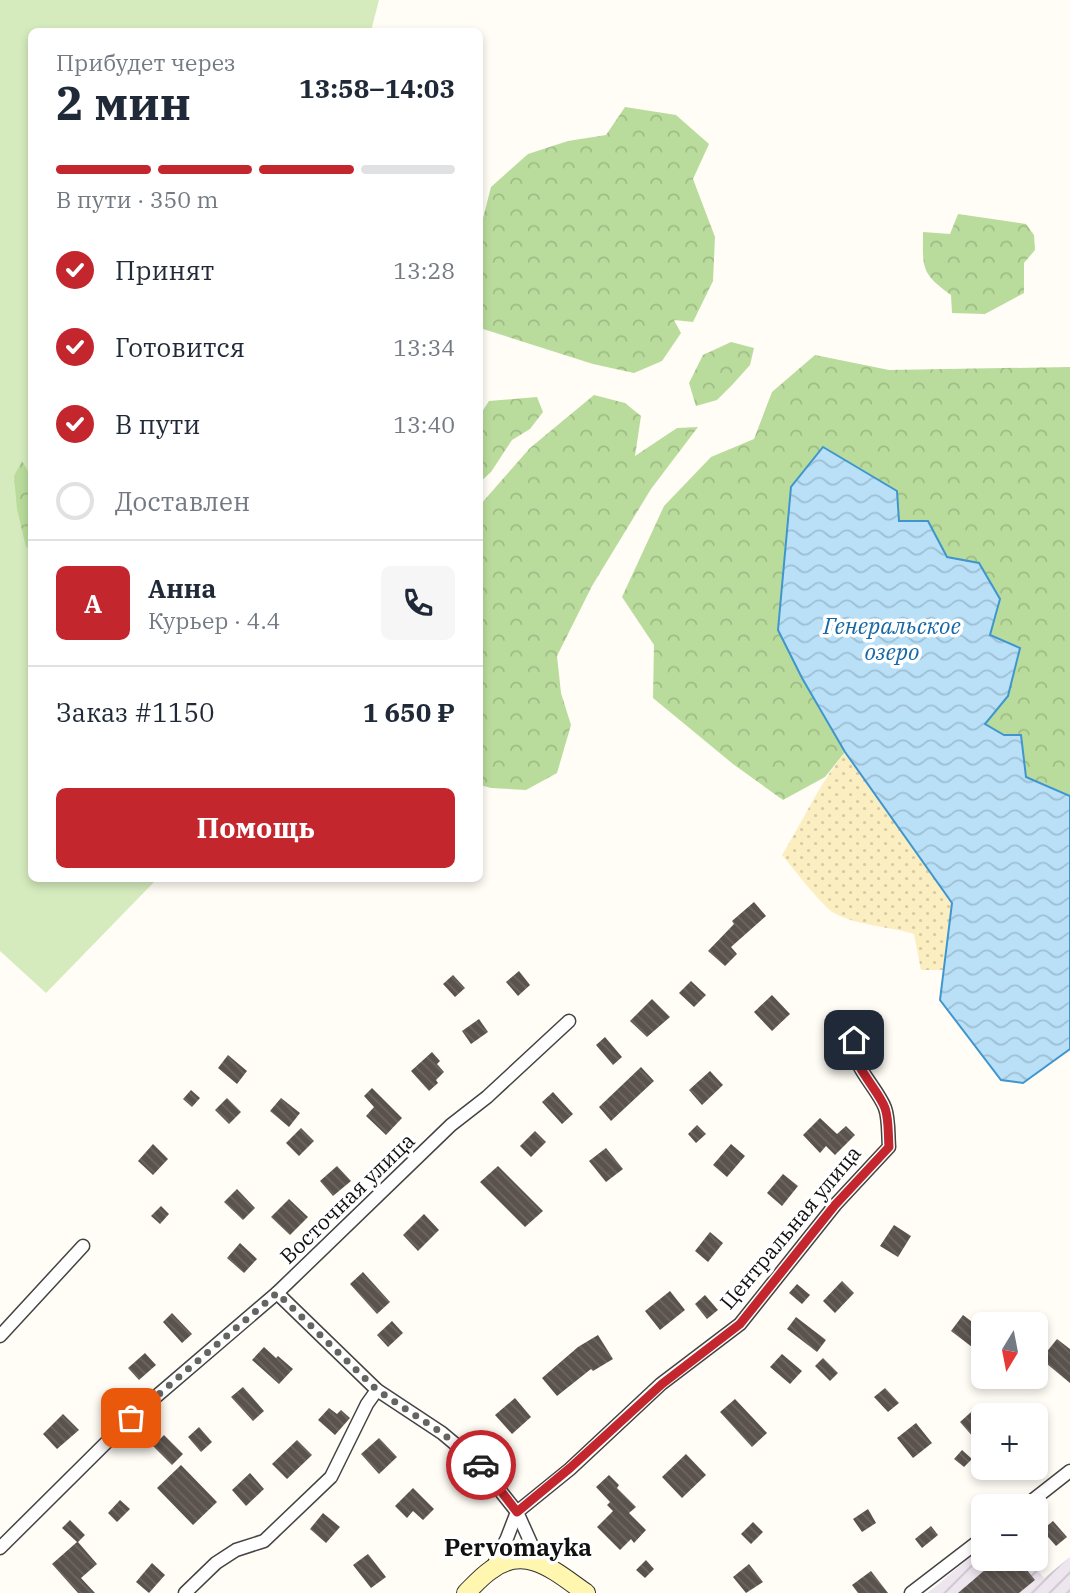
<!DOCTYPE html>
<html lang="ru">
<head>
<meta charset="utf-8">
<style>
	body { margin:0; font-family:"IBM Plex Serif",serif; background:#f6f6f7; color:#1f2937; height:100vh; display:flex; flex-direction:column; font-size:26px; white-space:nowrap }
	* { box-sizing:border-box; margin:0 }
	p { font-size:23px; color:#747a83 }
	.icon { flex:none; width:38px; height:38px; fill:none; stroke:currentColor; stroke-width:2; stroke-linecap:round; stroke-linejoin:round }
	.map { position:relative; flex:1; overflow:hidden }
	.panel { position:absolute; left:28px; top:28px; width:455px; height:854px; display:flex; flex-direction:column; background:#fff; border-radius:10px; box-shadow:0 4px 10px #0003 }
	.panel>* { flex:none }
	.needle { width:46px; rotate:190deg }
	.buttons { position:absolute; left:971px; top:1312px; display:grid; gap:14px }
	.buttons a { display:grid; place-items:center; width:77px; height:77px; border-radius:10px; background:#fff; box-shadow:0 4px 10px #0003; font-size:35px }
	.pin { position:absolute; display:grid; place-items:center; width:60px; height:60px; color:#fff; margin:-30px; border-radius:14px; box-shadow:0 4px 10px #0006 }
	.courier { position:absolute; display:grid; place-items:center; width:70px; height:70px; margin:-35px; border:5px solid #c4262e; border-radius:50%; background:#fff; color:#222; box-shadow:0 2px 9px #0007 }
	.headline em { font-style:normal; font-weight:700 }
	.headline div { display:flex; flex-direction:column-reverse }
	.headline { display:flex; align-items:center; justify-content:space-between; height:119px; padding:0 28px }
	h1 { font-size:46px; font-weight:700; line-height:52px }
	.bar { display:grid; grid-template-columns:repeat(4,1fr); gap:10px 7px; align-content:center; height:84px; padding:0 28px }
	.bar i { height:9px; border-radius:5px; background:#e0e1e3 }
	.bar .current { background:#c4262e }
	.bar p { grid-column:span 4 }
	.line { display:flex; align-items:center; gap:18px; padding:0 28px; border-top:2px solid #e0e1e3 }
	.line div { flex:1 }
	.round { display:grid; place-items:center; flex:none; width:74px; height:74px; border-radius:10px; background:#f6f6f7 }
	ol { padding:0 28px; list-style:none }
	li { display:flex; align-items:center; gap:21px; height:77px }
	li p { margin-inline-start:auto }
	li .icon { padding:7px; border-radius:50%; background:#c4262e; color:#fff; stroke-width:4 }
	li:last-child { color:#747a83 }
	li i { width:38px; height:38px; border:4px solid #e0e1e3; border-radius:50% }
	.action { display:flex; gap:14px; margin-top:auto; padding:14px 28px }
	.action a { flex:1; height:80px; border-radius:10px; background:#c4262e; color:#fff; font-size:28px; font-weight:700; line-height:80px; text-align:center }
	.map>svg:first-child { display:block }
</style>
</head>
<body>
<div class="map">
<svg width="1070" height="1593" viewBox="0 0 1070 1593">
	<defs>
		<pattern id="industrial-furrows" width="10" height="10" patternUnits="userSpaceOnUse" patternTransform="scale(1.75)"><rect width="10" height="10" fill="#eee6ef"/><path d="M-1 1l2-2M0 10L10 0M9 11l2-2" fill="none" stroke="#cbc4cc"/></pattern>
		<pattern id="forest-crowns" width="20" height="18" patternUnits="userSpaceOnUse" patternTransform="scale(1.75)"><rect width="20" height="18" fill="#b9dc9c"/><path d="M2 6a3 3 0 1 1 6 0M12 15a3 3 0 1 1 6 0" fill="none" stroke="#9ebc85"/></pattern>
		<pattern id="sand-dots" width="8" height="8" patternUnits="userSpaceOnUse" patternTransform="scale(1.75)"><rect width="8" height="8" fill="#fbeec1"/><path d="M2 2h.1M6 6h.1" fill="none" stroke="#d6cba5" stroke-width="1.8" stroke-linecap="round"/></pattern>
		<pattern id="water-waves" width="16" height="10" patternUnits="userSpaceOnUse" patternTransform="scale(1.75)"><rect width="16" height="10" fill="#b9e0f7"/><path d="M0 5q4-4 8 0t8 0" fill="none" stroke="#9ebfd3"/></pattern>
		<pattern id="building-back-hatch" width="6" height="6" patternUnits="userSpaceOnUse" patternTransform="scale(1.75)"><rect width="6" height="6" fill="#5a524d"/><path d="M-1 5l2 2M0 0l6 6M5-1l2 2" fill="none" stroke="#6d6662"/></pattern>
	</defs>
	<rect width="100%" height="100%" fill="#fffdf5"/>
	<polygon fill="url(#industrial-furrows)" points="983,1546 984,1559 1029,1559 1044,1578 1070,1557 1070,1593 928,1593"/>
	<polygon fill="#d5ebbd" points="0,0 379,0 371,31 32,32 32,878 157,879 46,993 0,951"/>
	<g fill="url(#forest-crowns)">
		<polygon points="625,107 676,115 709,144 693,179 715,237 713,281 693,322 674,320 681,333 662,361 634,373 593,364 480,328 480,223 482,222 491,187 528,154 568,141 606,135"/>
		<path d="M958 214 1026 224 1034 235 1035 250 1024 263V293L985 314 952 313 951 295C920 273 923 267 923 232L950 234Z"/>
		<polygon points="731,342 754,348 750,365 733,384 717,400 696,406 689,383 703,355"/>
		<polygon points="815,355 889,370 1070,367 1070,796 1025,777 1004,735 984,724 1008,696 989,635 1000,599 947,557 928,521 899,521 823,447 791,487 778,629 802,678 845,752 825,777 783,800 733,764 653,698 654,645 622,597 664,506 711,457 754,439 772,392"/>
		<polygon points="594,395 625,403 641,416 635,456 677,428 698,427 651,489 592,586 557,656 561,693 571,725 557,773 526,790 491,788 480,785 480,505 530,448"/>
		<polygon points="537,397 543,412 530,429 512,440 491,472 480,482 480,415 489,401"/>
		<polygon points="22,461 31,476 31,549 26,547 17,509 14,476"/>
	</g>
	<path fill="url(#sand-dots)" d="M845 752 952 903 944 970H921L914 934C888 926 858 926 834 913 823 907 792 867 782 855 803 821 819 784 845 752Z"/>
	<polygon fill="url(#water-waves)" stroke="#3f96cf" stroke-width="2" points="823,447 897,491 899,521 928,521 947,557 979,563 1000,599 990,635 1020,648 1008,696 985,724 1004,735 1021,735 1026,777 1070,796 1070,1049 1023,1083 1001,1080 940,1000 952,903 845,752 802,678 778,630 791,487"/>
	<g fill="url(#building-back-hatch)">
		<polygon points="754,902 766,916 731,947 737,954 725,966 708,951 734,924 732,921"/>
		<polygon points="519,971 530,985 518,996 506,982"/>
		<polygon points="453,975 465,988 455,997 443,984"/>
		<polygon points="691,981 706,995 694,1007 679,993"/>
		<polygon points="772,995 790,1014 772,1031 754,1012"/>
		<polygon points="652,999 670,1017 647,1037 630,1021"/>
		<polygon points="479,1019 488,1032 471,1044 462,1031"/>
		<polygon points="605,1037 622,1057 613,1065 596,1045"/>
		<polygon points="432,1052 440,1061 437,1064 444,1072 436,1080 438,1083 429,1091 411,1071"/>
		<polygon points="228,1055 247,1071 237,1084 218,1068"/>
		<polygon points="641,1067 654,1081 611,1121 599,1107"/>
		<polygon points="710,1071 723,1085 702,1105 689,1090"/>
		<polygon points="372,1088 402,1118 386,1135 366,1116 374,1107 364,1096"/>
		<polygon points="191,1090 200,1098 192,1107 183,1099"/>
		<polygon points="553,1092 573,1114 562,1124 542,1102"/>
		<polygon points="227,1098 241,1112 229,1124 215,1110"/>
		<polygon points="281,1098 300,1113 289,1127 270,1111"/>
		<polygon points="820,1118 837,1134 846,1126 855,1135 835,1155 826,1146 820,1153 803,1135"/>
		<polygon points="697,1125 706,1134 696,1143 688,1134"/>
		<polygon points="301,1128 314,1141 299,1156 286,1143"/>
		<polygon points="535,1131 546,1142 531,1157 520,1146"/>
		<polygon points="153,1144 168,1159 153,1175 138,1161"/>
		<polygon points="731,1144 745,1156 727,1177 713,1165"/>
		<polygon points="606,1148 623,1169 606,1182 589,1161"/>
		<polygon points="337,1166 351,1181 333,1196 320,1181"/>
		<polygon points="498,1166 543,1211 525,1227 480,1182"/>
		<polygon points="783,1174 798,1186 782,1206 767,1193"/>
		<polygon points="237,1189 255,1208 243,1220 224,1202"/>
		<polygon points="289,1199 308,1217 290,1235 271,1217"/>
		<polygon points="161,1206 169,1214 160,1224 151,1216"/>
		<polygon points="424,1214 439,1230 418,1251 403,1235"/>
		<polygon points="894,1225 911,1236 898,1257 880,1246"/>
		<polygon points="710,1232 723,1243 708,1262 695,1251"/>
		<polygon points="240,1243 257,1259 244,1273 227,1258"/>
		<polygon points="363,1272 390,1302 377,1314 350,1284"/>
		<polygon points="842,1281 854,1293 835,1313 823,1301"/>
		<polygon points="797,1284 810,1295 802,1304 789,1293"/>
		<polygon points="670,1291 685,1310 660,1330 645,1311"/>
		<polygon points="705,1295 718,1310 707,1319 695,1304"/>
		<polygon points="172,1313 192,1334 182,1343 163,1322"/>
		<polygon points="963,1315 984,1331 972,1347 951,1331"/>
		<polygon points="796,1317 826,1340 817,1352 787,1329"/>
		<polygon points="392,1321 403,1333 388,1347 377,1335"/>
		<polygon points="598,1335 613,1359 593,1371 591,1369 557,1396 542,1378 578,1347"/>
		<polygon points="1057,1339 1070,1349 1070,1383 1041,1359"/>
		<polygon points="264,1347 276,1358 278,1356 293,1369 279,1384 252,1360"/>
		<polygon points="145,1353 156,1365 139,1380 128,1368"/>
		<polygon points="782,1354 802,1371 790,1384 770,1367"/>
		<polygon points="823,1358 838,1373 830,1381 815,1366"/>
		<polygon points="243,1387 264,1411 253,1421 231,1397"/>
		<polygon points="885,1388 899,1403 888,1412 874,1397"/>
		<polygon points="124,1390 135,1402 123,1412 113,1400"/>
		<polygon points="515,1398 531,1417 512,1434 495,1415"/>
		<polygon points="735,1399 767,1433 752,1447 720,1412"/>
		<polygon points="979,1405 984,1411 984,1430 974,1438 960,1422"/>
		<polygon points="329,1408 337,1414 341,1410 350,1418 335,1435 318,1420"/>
		<polygon points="63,1414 79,1430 57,1449 43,1434"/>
		<polygon points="916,1423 932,1443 913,1458 897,1438"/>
		<polygon points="199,1427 212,1442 201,1452 188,1437"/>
		<polygon points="164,1435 183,1454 172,1465 153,1446"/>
		<polygon points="379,1438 397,1457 379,1474 361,1454"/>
		<polygon points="297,1440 312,1455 287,1479 272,1464"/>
		<polygon points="962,1450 972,1459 964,1467 954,1459"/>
		<polygon points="686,1454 706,1475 682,1498 662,1477"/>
		<polygon points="181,1465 217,1502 193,1525 157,1488"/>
		<polygon points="250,1473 264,1489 246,1506 232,1490"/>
		<polygon points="609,1475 619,1485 617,1488 636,1507 629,1513 646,1530 634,1543 631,1539 620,1550 597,1527 613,1511 607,1505 610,1502 596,1487"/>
		<polygon points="413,1488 434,1509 423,1520 413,1511 407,1518 395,1506"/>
		<polygon points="120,1500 130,1509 117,1522 108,1513"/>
		<polygon points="868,1509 876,1523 862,1532 853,1519"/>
		<polygon points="323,1513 340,1527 326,1543 310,1529"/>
		<polygon points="70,1520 85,1535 78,1542 97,1564 81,1578 95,1593 78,1593 52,1564 77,1542 62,1528"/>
		<polygon points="1053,1521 1067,1537 1056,1546 1042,1530"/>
		<polygon points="753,1522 763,1532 751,1544 741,1534"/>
		<polygon points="931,1526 938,1535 922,1548 915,1539"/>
		<polygon points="368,1554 386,1577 371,1588 353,1565"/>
		<polygon points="998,1559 1018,1559 1035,1580 1019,1593 958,1593"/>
		<polygon points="646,1560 654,1569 645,1578 636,1570"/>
		<polygon points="152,1563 165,1575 149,1593 136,1582"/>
		<polygon points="749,1564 763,1582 746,1593 733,1577"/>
		<polygon points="871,1571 888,1593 858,1593 852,1585"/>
	</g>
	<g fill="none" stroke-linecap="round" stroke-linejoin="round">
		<defs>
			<g id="street">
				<polyline points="277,1293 377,1390 442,1433 479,1464 517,1512 507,1538 492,1568"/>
				<polyline points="0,1336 83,1246"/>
				<polyline points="1024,1507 1070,1471"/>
				<polyline points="0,1548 131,1418 277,1293 451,1125 487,1097 569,1021"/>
				<path d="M539 1561 517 1512 570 1469 661 1384 740 1324 835 1205 889 1147C888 1135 889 1119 885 1108 877 1087 848 1062 854 1040"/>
				<polyline points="185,1593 216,1563 236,1550 264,1541 331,1477 367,1404 377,1390"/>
				<polyline points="911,1593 984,1537"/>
			</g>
			<path id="secondary" d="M466 1593C474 1585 482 1576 491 1570 526 1543 557 1573 586 1593"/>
		</defs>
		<use href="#street" stroke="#444" stroke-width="15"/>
		<use href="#secondary" stroke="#333" stroke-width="20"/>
		<use href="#street" stroke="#fff" stroke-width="12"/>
		<use href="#secondary" stroke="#fff6b0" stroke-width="18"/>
	</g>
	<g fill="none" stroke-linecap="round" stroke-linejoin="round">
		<polyline stroke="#646461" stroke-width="7" stroke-dasharray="0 12.6" points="131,1418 277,1293 377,1390 442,1433 481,1465"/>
		<path stroke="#c4262e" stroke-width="9" d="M481 1465 517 1512 570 1468 662 1384 740 1324 835 1205 889 1147C888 1135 889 1119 885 1108 877 1087 848 1062 854 1040"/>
	</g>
	<g text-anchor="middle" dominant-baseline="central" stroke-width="7" stroke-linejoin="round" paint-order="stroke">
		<g font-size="21" fill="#111" stroke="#fff">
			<text transform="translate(347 1198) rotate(-44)">Восточная улица</text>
			<text transform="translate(790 1227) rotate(-50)">Центральная улица</text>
		</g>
		<g font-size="23" font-style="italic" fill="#1768a6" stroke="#fff">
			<text x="892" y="625">Генеральское<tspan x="892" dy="26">озеро</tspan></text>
		</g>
		<g font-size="24" font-weight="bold" fill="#111" stroke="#fff">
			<text x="518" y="1547">Pervomayka</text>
		</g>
	</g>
</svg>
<div class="buttons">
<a><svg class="needle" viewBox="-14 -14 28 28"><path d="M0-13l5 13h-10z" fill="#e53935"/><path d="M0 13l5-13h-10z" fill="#747a83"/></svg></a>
<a>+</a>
<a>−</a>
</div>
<div class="pin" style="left:131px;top:1418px;background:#ea580c"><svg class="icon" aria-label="bag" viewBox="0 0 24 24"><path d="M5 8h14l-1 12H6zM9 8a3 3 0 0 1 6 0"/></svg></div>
<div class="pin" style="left:854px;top:1040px;background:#1f2937"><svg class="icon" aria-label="home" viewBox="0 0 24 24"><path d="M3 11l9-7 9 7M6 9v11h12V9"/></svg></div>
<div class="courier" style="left:481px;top:1465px"><svg class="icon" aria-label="car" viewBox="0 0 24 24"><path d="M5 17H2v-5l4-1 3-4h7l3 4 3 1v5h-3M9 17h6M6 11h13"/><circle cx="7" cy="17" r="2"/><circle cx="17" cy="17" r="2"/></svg></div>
<section class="panel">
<div class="headline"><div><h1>2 мин</h1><p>Прибудет через</p></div><em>13:58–14:03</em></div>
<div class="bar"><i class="current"></i><i class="current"></i><i class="current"></i><i></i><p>В пути · 350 m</p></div>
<ol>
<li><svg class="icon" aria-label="check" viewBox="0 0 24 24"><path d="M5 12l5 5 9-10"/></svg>Принят<p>13:28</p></li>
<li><svg class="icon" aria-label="check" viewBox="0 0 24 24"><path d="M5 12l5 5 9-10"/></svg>Готовится<p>13:34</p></li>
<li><svg class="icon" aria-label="check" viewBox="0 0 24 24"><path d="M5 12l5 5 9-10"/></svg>В пути<p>13:40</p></li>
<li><i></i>Доставлен</li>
</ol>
<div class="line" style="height:126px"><b class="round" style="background:#c4262e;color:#fff">А</b><div><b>Анна</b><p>Курьер · 4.4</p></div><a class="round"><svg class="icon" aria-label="phone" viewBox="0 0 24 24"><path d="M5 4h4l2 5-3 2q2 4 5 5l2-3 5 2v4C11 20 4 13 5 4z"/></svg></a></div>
<div class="line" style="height:91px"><div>Заказ #1150</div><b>1 650 ₽</b></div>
<div class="action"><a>Помощь</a></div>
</section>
</div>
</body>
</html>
